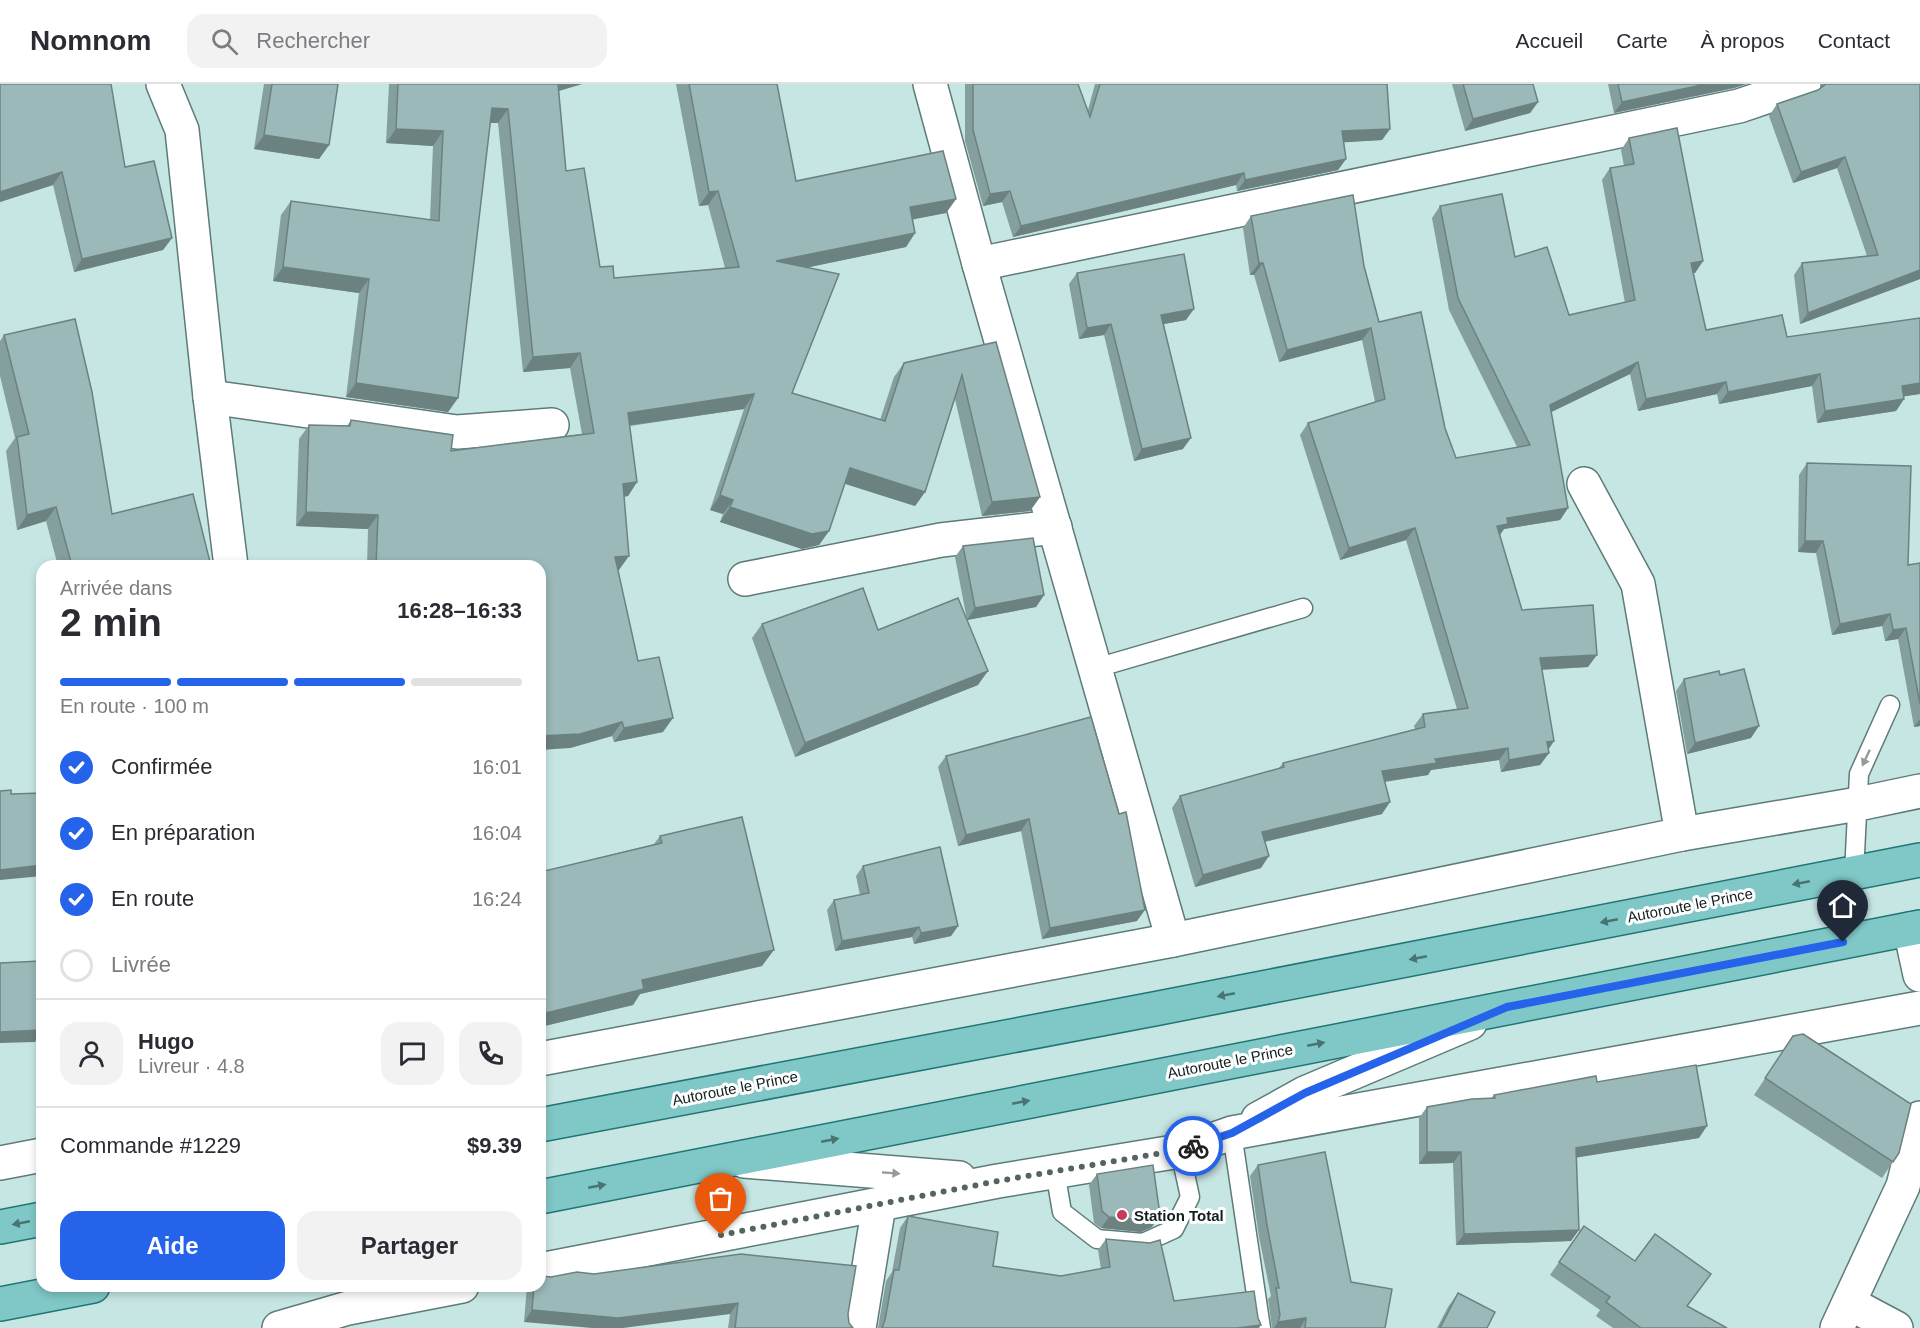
<!DOCTYPE html>
<html lang="fr">
<head>
<meta charset="utf-8">
<style>
	body { margin:0; font-family:Helvetica,sans-serif; background:#f2f2f3; color:#2b2b33; height:100vh; display:flex; flex-direction:column; font-size:22px; white-space:nowrap }
	* { box-sizing:border-box; margin:0 }
	p { font-size:20px; color:#7c7c81 }
	.icon { flex:none; width:33px; height:33px; fill:none; stroke:currentColor; stroke-width:2; stroke-linecap:round; stroke-linejoin:round }
	.map { position:relative; flex:1; overflow:hidden }
	.panel { position:absolute; left:36px; top:476px; width:510px; height:732px; display:flex; flex-direction:column; background:#fff; border-radius:18px; box-shadow:0 3px 9px #0003 }
	.panel>* { flex:none }
	.pin { position:absolute; display:grid; place-items:center; width:51px; height:51px; color:#fff; margin:-62px -26px; border-radius:50% 50% 50% 0; rotate:-45deg; box-shadow:0 0 6px #0007 }
	.pin .icon { rotate:45deg }
	.courier { position:absolute; display:grid; place-items:center; width:60px; height:60px; margin:-30px; border:4px solid #2563eb; border-radius:50%; background:#fff; color:#222; box-shadow:0 2px 8px #0007 }
	.overview em { font-style:normal; font-weight:600 }
	.overview div { display:flex; flex-direction:column-reverse }
	.overview { display:flex; align-items:center; justify-content:space-between; height:102px; padding:0 24px }
	h1 { font-size:39px; font-weight:600; line-height:45px }
	.bar { display:grid; grid-template-columns:repeat(4,1fr); gap:9px 6px; align-content:center; height:72px; padding:0 24px }
	.bar i { height:8px; border-radius:4px; background:#e1e1e2 }
	.bar .active { background:#2563eb }
	.bar p { grid-column:span 4 }
	.line { display:flex; align-items:center; gap:15px; padding:0 24px; border-top:2px solid #e1e1e2 }
	.line div { flex:1 }
	.round { display:grid; place-items:center; flex:none; width:63px; height:63px; border-radius:18px; background:#f2f2f3 }
	ol { padding:0 24px; list-style:none }
	li { display:flex; align-items:center; gap:18px; height:66px }
	li p { margin-inline-start:auto }
	li .icon { padding:6px; border-radius:50%; background:#2563eb; color:#fff; stroke-width:4 }
	li:last-child { color:#7c7c81 }
	li i { width:33px; height:33px; border:3px solid #e1e1e2; border-radius:50% }
	.cta { display:flex; gap:12px; margin-top:auto; padding:12px 24px }
	.cta a { flex:1; height:69px; border-radius:18px; background:#2563eb; color:#fff; font-size:24px; font-weight:600; line-height:69px; text-align:center }
	.cta a+a { background:#f2f2f3; color:#2b2b33 }
	header { display:flex; align-items:center; gap:36px; box-sizing:border-box; height:84px; padding:0 30px; background:#fff; border-bottom:2px solid #e1e1e2 }
	header strong { font-size:28px }
	nav { display:flex; gap:33px; margin-inline-start:auto; font-size:21px }
	.search { width:420px; height:54px; background:#f2f2f3; display:flex; align-items:center; gap:15px; box-sizing:border-box; padding:0 21px; border-radius:18px; color:#7c7c81; font-size:22px }
	.map>svg:first-child { display:block }
</style>
</head>
<body>
<header>
<strong>Nomnom</strong>
<div class="search"><svg class="icon" aria-label="search" viewBox="0 0 24 24"><circle cx="10" cy="10" r="6"/><path d="M15 15l6 6"/></svg>Rechercher</div>
<nav><a>Accueil</a><a>Carte</a><a>À propos</a><a>Contact</a></nav>
</header>
<div class="map">
<svg width="1920" height="1244" viewBox="0 0 1920 1244">
	<rect width="100%" height="100%" fill="#c6e6e4"/>
	<g fill="none" stroke-linecap="round" stroke-linejoin="round">
		<defs>
			<g id="service">
				<polyline points="1096,584 1303,524"/>
				<polyline points="1854,789 1859,690 1890,621"/>
				<polyline points="1232,1049 1261,1244"/>
				<polyline points="1055,1087 1062,1128 1097,1155 1143,1159 1174,1145 1190,1113 1180,1067"/>
			</g>
			<g id="minor">
				<polyline points="163,0 182,46 210,313 231,482"/>
				<polyline points="930,0 979,180 1173,856"/>
				<polyline points="979,180 1739,22 1804,0"/>
				<polyline points="210,313 457,348 552,341"/>
				<polyline points="1584,400 1638,500 1682,750"/>
				<polyline points="745,495 941,456 1055,443"/>
				<polyline points="1910,845 1920,891"/>
				<polyline points="540,975 1173,856 1682,750 1858,720 1920,707"/>
				<polyline points="1258,1035 1305,1009 1470,939"/>
				<polyline points="744,1077 959,1094"/>
				<polyline points="0,1079 42,1071"/>
				<polyline points="540,1186 998,1097 1180,1067 1232,1049 1920,924"/>
				<polyline points="1849,1219 1896,1244"/>
				<polyline points="279,1244 348,1224 462,1202"/>
				<polyline points="859,1244 879,1121"/>
				<polyline points="1837,1244 1903,1102 1920,1034"/>
			</g>
			<g id="primary">
				<polyline points="540,1041 1154,925 1920,776"/>
				<polyline points="540,1113 1920,843"/>
				<polyline points="0,1143 42,1135"/>
				<polyline points="0,1220 93,1202"/>
			</g>
		</defs>
		<use href="#service" stroke="#5d7b79" stroke-width="21"/>
		<use href="#minor" stroke="#5d7b79" stroke-width="36"/>
		<use href="#primary" stroke="#227573" stroke-width="36"/>
		<use href="#service" stroke="#fff" stroke-width="18"/>
		<use href="#minor" stroke="#fff" stroke-width="33"/>
		<use href="#primary" stroke="#7fc8c7" stroke-width="33"/>
	</g>
	<g fill="#849f9e">
		<polygon points="0,0 125,83 172,154 163,166 74,188 53,101 0,118"/>
		<polygon points="264,0 338,0 329,61 319,75 254,65"/>
		<polygon points="389,0 582,0 559,7 566,87 600,183 614,194 725,184 708,121 699,122 676,0 777,0 796,97 956,115 946,129 912,135 915,149 906,163 805,184 792,309 880,336 894,293 904,279 996,258 1040,413 1030,427 982,432 955,315 925,408 915,422 845,400 829,447 819,461 802,465 720,438 723,430 710,426 744,325 630,342 637,398 628,412 624,413 619,486 618,486 638,577 663,648 614,658 612,652 570,664 540,482 367,482 368,445 296,442 299,355 309,341 347,342 351,336 451,367 582,350 570,284 523,288 498,39 490,39 458,314 448,328 346,313 359,209 273,197 281,131 291,117 430,136 433,62 386,59"/>
		<polygon points="965,0 1078,0 1088,26 1095,0 1387,0 1390,45 1382,56 1344,58 1346,75 1338,86 1237,107 1236,101 1013,153 1002,118 983,122 965,57"/>
		<polygon points="1452,0 1533,0 1538,18 1530,29 1465,47"/>
		<polygon points="1608,0 1746,0 1734,4 1614,29"/>
		<polygon points="1822,0 1920,0 1920,195 1800,240 1794,191 1802,179 1867,172 1837,84 1793,99 1769,32 1777,20 1818,6 1822,3"/>
		<polygon points="1629,54 1703,177 1695,189 1693,189 1706,246 1787,253 1920,234 1920,310 1903,312 1904,315 1896,327 1817,339 1812,302 1719,320 1717,310 1638,327 1630,290 1551,328 1568,424 1560,436 1504,445 1500,451 1522,526 1588,583 1542,586 1554,657 1548,666 1549,669 1540,681 1501,688 1499,676 1431,686 1428,691 1385,698 1382,730 1265,758 1261,784 1195,803 1172,724 1180,712 1279,684 1283,679 1415,645 1414,642 1423,630 1457,625 1406,456 1340,476 1300,351 1308,339 1375,318 1362,256 1279,278 1254,191 1250,191 1243,144 1251,132 1364,182 1379,238 1445,344 1456,374 1517,363 1449,226 1432,134 1440,122 1515,173 1569,231 1625,219 1602,96 1610,84 1624,82 1621,66"/>
		<polygon points="1077,189 1186,236 1164,240 1183,365 1134,377 1104,251 1079,255 1069,200"/>
		<polygon points="4,251 112,430 211,482 58,482 46,437 17,446 6,367 15,354 0,292 0,257"/>
		<polygon points="1807,379 1908,481 1920,479 1920,642 1914,643 1898,555 1885,557 1882,542 1832,551 1816,469 1798,468 1799,391"/>
		<polygon points="963,462 1044,511 1036,523 967,536 955,473"/>
		<polygon points="762,540 878,546 978,601 795,673 752,554"/>
		<polygon points="1720,591 1751,654 1687,670 1676,607 1684,595"/>
		<polygon points="1091,633 1137,837 1042,855 1021,747 958,762 938,683 946,672"/>
		<polygon points="660,752 762,882 640,910 633,921 540,943 540,788 654,760"/>
		<polygon points="863,782 958,842 951,852 914,860 912,853 835,867 827,826 834,816 860,811 856,792"/>
		<polygon points="1793,952 1899,1069 1882,1094 1754,1011"/>
		<polygon points="1597,998 1699,1054 1577,1073 1571,1157 1456,1161 1453,1079 1419,1080 1419,1034 1427,1023 1491,1014 1494,1011"/>
		<polygon points="1258,1081 1351,1198 1385,1244 1272,1244 1268,1215 1271,1212 1259,1153 1250,1092"/>
		<polygon points="1097,1090 1152,1143 1141,1148 1101,1144 1094,1139 1089,1101"/>
		<polygon points="908,1132 993,1182 1061,1192 1101,1185 1098,1166 1106,1155 1174,1217 1259,1244 878,1244 886,1197 892,1188 900,1144"/>
		<polygon points="1584,1142 1688,1222 1727,1244 1613,1244 1596,1232 1600,1226 1550,1191"/>
		<polygon points="542,1192 848,1230 849,1239 853,1244 728,1244 730,1230 524,1238 527,1202 540,1202"/>
		<polygon points="1458,1209 1487,1244 1437,1244 1448,1223"/>
	</g>
	<g fill="#6c8281">
		<polygon points="555,0 582,0 548,10"/>
		<polygon points="1706,0 1746,0 1734,4 1614,29 1622,18"/>
		<polygon points="1538,18 1530,29 1465,47 1473,35"/>
		<polygon points="492,24 508,25 498,39 482,39"/>
		<polygon points="396,45 443,47 433,62 386,59"/>
		<polygon points="1390,45 1382,56 1334,59 1342,47"/>
		<polygon points="264,51 329,61 319,75 254,65"/>
		<polygon points="1845,73 1837,84 1793,99 1801,88"/>
		<polygon points="1346,75 1338,86 1237,107 1245,96"/>
		<polygon points="62,88 53,101 0,118 0,108"/>
		<polygon points="1244,89 1236,101 1013,153 1021,142"/>
		<polygon points="718,107 708,121 699,122 709,108"/>
		<polygon points="1010,107 1002,118 983,122 990,110"/>
		<polygon points="956,115 946,129 900,138 910,123"/>
		<polygon points="915,149 906,163 766,192 776,177"/>
		<polygon points="172,154 163,166 74,188 82,175"/>
		<polygon points="1703,177 1695,189 1683,191 1691,179"/>
		<polygon points="1259,179 1263,179 1254,191 1250,191"/>
		<polygon points="283,183 369,195 359,209 273,197"/>
		<polygon points="1920,186 1920,195 1800,240 1808,229"/>
		<polygon points="1194,225 1186,236 1153,242 1161,231"/>
		<polygon points="1111,240 1104,251 1079,255 1087,244"/>
		<polygon points="1371,244 1362,256 1279,278 1287,266"/>
		<polygon points="580,269 570,284 523,288 533,273"/>
		<polygon points="1638,278 1630,290 1541,333 1550,321"/>
		<polygon points="1820,290 1812,302 1719,320 1728,308"/>
		<polygon points="1726,298 1717,310 1638,327 1646,315"/>
		<polygon points="356,299 458,314 448,328 346,313"/>
		<polygon points="1920,299 1920,310 1894,314 1902,302"/>
		<polygon points="754,310 744,325 618,343 628,329"/>
		<polygon points="1904,315 1896,327 1817,339 1825,327"/>
		<polygon points="1191,354 1183,365 1134,377 1142,365"/>
		<polygon points="850,384 925,408 915,422 840,398"/>
		<polygon points="637,398 628,412 613,414 623,400"/>
		<polygon points="720,411 733,416 723,430 710,426"/>
		<polygon points="1040,413 1030,427 982,432 992,418"/>
		<polygon points="56,423 46,437 17,446 27,431"/>
		<polygon points="730,423 829,447 819,461 802,465 720,438"/>
		<polygon points="1568,424 1560,436 1504,445 1499,452 1497,442 1507,434"/>
		<polygon points="306,428 378,431 368,445 296,442"/>
		<polygon points="1415,444 1406,456 1340,476 1349,464"/>
		<polygon points="1805,457 1823,457 1816,469 1798,468"/>
		<polygon points="629,472 619,486 605,487 615,473"/>
		<polygon points="1044,511 1036,523 967,536 975,524"/>
		<polygon points="1890,530 1882,542 1832,551 1840,540"/>
		<polygon points="1906,544 1898,555 1885,557 1893,546"/>
		<polygon points="1597,571 1588,583 1531,586 1540,574"/>
		<polygon points="988,587 978,601 795,673 805,659"/>
		<polygon points="673,634 663,648 614,658 624,644"/>
		<polygon points="1920,635 1920,642 1914,643"/>
		<polygon points="622,638 612,652 570,664 540,666 540,652"/>
		<polygon points="1759,642 1751,654 1687,670 1695,659"/>
		<polygon points="1554,657 1546,669 1547,658"/>
		<polygon points="1508,664 1499,676 1431,686 1428,691 1374,699 1382,687 1435,675"/>
		<polygon points="1549,669 1540,681 1501,688 1509,676"/>
		<polygon points="1390,718 1382,730 1254,760 1262,748"/>
		<polygon points="1029,735 1021,747 958,762 966,751"/>
		<polygon points="1269,772 1261,784 1195,803 1203,791"/>
		<polygon points="42,781 42,792 0,796 0,786"/>
		<polygon points="1145,826 1137,837 1042,855 1050,844"/>
		<polygon points="958,842 951,852 914,860 921,849"/>
		<polygon points="919,843 912,853 835,867 842,857"/>
		<polygon points="774,866 762,882 640,910 633,921 540,943 540,937 546,929 642,896"/>
		<polygon points="42,946 42,948 35,958 0,959 0,948"/>
		<polygon points="1707,1042 1699,1054 1568,1075 1576,1064"/>
		<polygon points="1427,1068 1461,1068 1453,1079 1419,1080"/>
		<polygon points="1160,1131 1152,1143 1141,1148 1101,1144 1109,1133"/>
		<polygon points="1579,1146 1571,1157 1456,1161 1464,1150"/>
		<polygon points="738,1219 730,1230 623,1244 592,1244 524,1238 532,1226"/>
		<polygon points="1306,1234 1300,1244 1274,1244 1278,1238"/>
		<polygon points="1261,1241 1259,1244 1237,1244"/>
	</g>
	<g fill="#9ab9b8" stroke="#6c8281" stroke-width="1.5">
		<polygon points="0,0 111,0 125,83 154,77 172,154 82,175 62,88 0,108"/>
		<polygon points="272,0 338,0 329,61 264,51"/>
		<polygon points="398,0 558,0 566,87 584,84 600,183 613,182 614,194 739,183 718,107 709,108 689,0 777,0 796,97 943,67 956,115 910,123 915,149 776,177 839,190 792,309 885,337 904,279 996,258 1040,413 992,418 962,291 925,408 850,384 829,447 812,450 730,423 733,416 720,411 754,310 628,329 637,398 623,400 629,472 615,473 638,577 659,573 673,634 624,644 622,638 580,650 540,652 540,482 376,482 378,431 306,428 309,341 350,342 351,336 453,351 451,367 594,349 580,269 533,273 508,25 492,24 458,314 356,299 369,195 283,183 291,117 439,137 443,47 396,45"/>
		<polygon points="973,0 1078,0 1090,33 1100,0 1387,0 1390,45 1342,47 1346,75 1245,96 1244,89 1021,142 1010,107 990,110 973,46"/>
		<polygon points="1463,0 1533,0 1538,18 1473,35"/>
		<polygon points="1618,0 1706,0 1622,18"/>
		<polygon points="1826,0 1920,0 1920,186 1808,229 1802,179 1878,171 1845,73 1801,88 1777,20 1818,6"/>
		<polygon points="1677,44 1703,177 1691,179 1706,246 1782,231 1787,253 1920,234 1920,299 1902,302 1904,315 1825,327 1820,290 1728,308 1726,298 1646,315 1638,278 1550,321 1568,424 1507,434 1508,440 1497,442 1522,526 1593,521 1597,571 1540,574 1554,657 1547,658 1549,669 1509,676 1508,664 1435,675 1437,679 1382,687 1390,718 1262,748 1269,772 1203,791 1180,712 1284,683 1283,679 1425,643 1423,630 1468,624 1415,444 1349,464 1308,339 1385,315 1371,244 1287,266 1263,179 1259,179 1251,132 1353,111 1364,182 1379,238 1421,228 1445,344 1456,374 1530,361 1458,214 1440,122 1502,110 1515,173 1547,163 1569,231 1635,216 1610,84 1634,80 1629,54"/>
		<polygon points="1184,170 1194,225 1161,231 1191,354 1142,365 1111,240 1087,244 1077,189"/>
		<polygon points="75,235 92,308 112,430 193,410 211,482 72,482 56,423 27,431 17,353 29,350 4,251"/>
		<polygon points="1807,379 1911,382 1908,481 1920,479 1920,620 1906,544 1893,546 1890,530 1840,540 1823,457 1805,457"/>
		<polygon points="1033,454 1044,511 975,524 963,462"/>
		<polygon points="863,504 878,546 958,514 988,587 805,659 762,540"/>
		<polygon points="1744,585 1759,642 1695,659 1684,595 1719,587 1720,591"/>
		<polygon points="1091,633 1119,730 1126,728 1145,826 1050,844 1029,735 966,751 946,672"/>
		<polygon points="11,706 11,710 42,709 42,781 0,786 0,707"/>
		<polygon points="742,733 774,866 642,896 644,905 546,929 540,906 540,788 662,759 660,752"/>
		<polygon points="940,763 958,842 921,849 919,843 842,857 834,816 869,809 863,782"/>
		<polygon points="40,877 42,946 0,948 0,879"/>
		<polygon points="1803,950 1911,1020 1899,1069 1893,1078 1765,994 1793,952"/>
		<polygon points="1696,981 1707,1042 1576,1064 1579,1146 1464,1150 1461,1068 1427,1068 1427,1023 1472,1015 1495,1014 1494,1011 1596,992 1597,998"/>
		<polygon points="1325,1068 1351,1198 1392,1205 1385,1244 1305,1244 1306,1234 1278,1238 1280,1231 1276,1204 1279,1204 1267,1141 1258,1081"/>
		<polygon points="1153,1081 1160,1131 1149,1136 1109,1133 1102,1127 1097,1090"/>
		<polygon points="908,1132 998,1148 993,1182 1061,1192 1110,1183 1106,1155 1150,1159 1160,1156 1174,1217 1254,1207 1258,1234 1261,1241 1237,1244 882,1244 885,1236 894,1186 899,1186"/>
		<polygon points="1584,1142 1635,1177 1655,1150 1711,1190 1687,1222 1727,1244 1641,1244 1606,1218 1610,1213 1559,1178"/>
		<polygon points="741,1170 856,1182 848,1230 849,1239 853,1244 735,1244 738,1219 618,1234 532,1226 534,1202 540,1202 540,1191 542,1192 551,1193 577,1188 594,1190"/>
		<polygon points="1458,1209 1495,1228 1487,1244 1440,1244"/>
	</g>
	<defs><path id="oneway-solid" d="M-6-.8H1V-3.2L6.5 0L1 3.2V.8H-6Z" transform="scale(1.5)"/></defs>
	<g fill="#959a9a">
		<use href="#oneway-solid" transform="translate(1866 674) rotate(115)"/>
		<use href="#oneway-solid" transform="translate(891 1089) rotate(4)"/>
	</g>
	<g fill="#497472">
		<use href="#oneway-solid" transform="translate(1801 799) rotate(169)"/>
		<use href="#oneway-solid" transform="translate(1609 837) rotate(169)"/>
		<use href="#oneway-solid" transform="translate(1418 874) rotate(169)"/>
		<use href="#oneway-solid" transform="translate(1226 911) rotate(169)"/>
		<use href="#oneway-solid" transform="translate(1316 960) rotate(-11)"/>
		<use href="#oneway-solid" transform="translate(1021 1018) rotate(-11)"/>
		<use href="#oneway-solid" transform="translate(830 1056) rotate(-11)"/>
		<use href="#oneway-solid" transform="translate(597 1102) rotate(-11)"/>
		<use href="#oneway-solid" transform="translate(21 1139) rotate(169)"/>
	</g>
	<g fill="none" stroke-linecap="round" stroke-linejoin="round">
		<polyline stroke="#526563" stroke-width="6" stroke-dasharray="0 10.8" points="721,1151 998,1097 1180,1066 1193,1062"/>
		<polyline stroke="#2563eb" stroke-width="8" points="1193,1062 1232,1049 1305,1009 1507,923 1843,858"/>
	</g>
	<circle fill="#c83858" stroke="#fff" stroke-width="2" cx="1122" cy="1131" r="6"/>
	<g text-anchor="middle" dominant-baseline="central" stroke-width="6" stroke-linejoin="round" paint-order="stroke">
		<g font-size="15" fill="#131f1e" stroke="#fff">
			<text transform="translate(1690 821) rotate(-11)">Autoroute le Prince</text>
			<text transform="translate(1230 977) rotate(-11)">Autoroute le Prince</text>
			<text transform="translate(735 1004) rotate(-11)">Autoroute le Prince</text>
		</g>
		<g font-size="15" font-weight="bold" fill="#131f1e" stroke="#fff" text-anchor="start">
			<text x="1134" y="1131">Station Total</text>
		</g>
	</g>
</svg>
<div class="pin" style="left:721px;top:1151px;background:#ea580c"><svg class="icon" aria-label="bag" viewBox="0 0 24 24"><path d="M5 8h14l-1 12H6zM9 8a3 3 0 0 1 6 0"/></svg></div>
<div class="pin" style="left:1843px;top:858px;background:#1f2937"><svg class="icon" aria-label="home" viewBox="0 0 24 24"><path d="M3 11l9-7 9 7M6 9v11h12V9"/></svg></div>
<div class="courier" style="left:1193px;top:1062px"><svg class="icon" aria-label="bike" viewBox="0 0 24 24"><circle cx="6" cy="16" r="4"/><circle cx="18" cy="16" r="4"/><path d="M6 16l4-8h5l3 8M10 8l3 8H6M13 5h3"/></svg></div>
<section class="panel">
<div class="overview"><div><h1>2 min</h1><p>Arrivée dans</p></div><em>16:28–16:33</em></div>
<div class="bar"><i class="active"></i><i class="active"></i><i class="active"></i><i></i><p>En route · 100 m</p></div>
<ol>
<li><svg class="icon" aria-label="check" viewBox="0 0 24 24"><path d="M5 12l5 5 9-10"/></svg>Confirmée<p>16:01</p></li>
<li><svg class="icon" aria-label="check" viewBox="0 0 24 24"><path d="M5 12l5 5 9-10"/></svg>En préparation<p>16:04</p></li>
<li><svg class="icon" aria-label="check" viewBox="0 0 24 24"><path d="M5 12l5 5 9-10"/></svg>En route<p>16:24</p></li>
<li><i></i>Livrée</li>
</ol>
<div class="line" style="height:108px"><a class="round"><svg class="icon" aria-label="person" viewBox="0 0 24 24"><circle cx="12" cy="8" r="4"/><path d="M4 21q1-7 8-7t8 7"/></svg></a><div><b>Hugo</b><p>Livreur · 4.8</p></div><a class="round"><svg class="icon" aria-label="chat" viewBox="0 0 24 24"><path d="M4 5h16v11H9l-5 4z"/></svg></a><a class="round"><svg class="icon" aria-label="phone" viewBox="0 0 24 24"><path d="M5 4h4l2 5-3 2q2 4 5 5l2-3 5 2v4C11 20 4 13 5 4z"/></svg></a></div>
<div class="line" style="height:78px"><div>Commande #1229</div><b>$9.39</b></div>
<div class="cta"><a>Aide</a><a>Partager</a></div>
</section>
</div>
</body>
</html>
